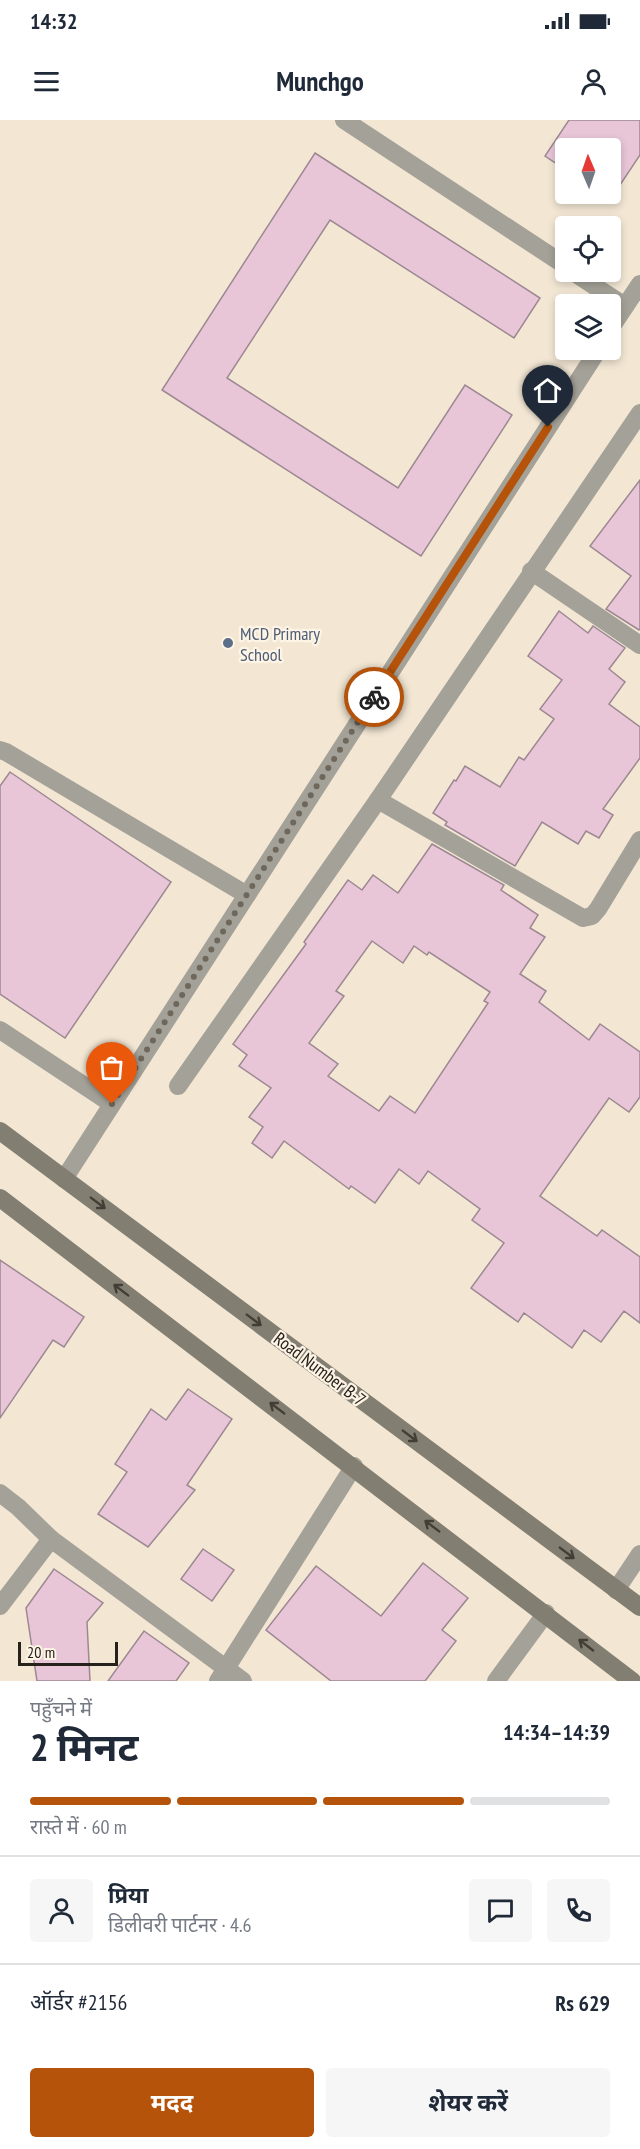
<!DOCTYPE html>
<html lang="hi">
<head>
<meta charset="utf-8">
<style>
	body { margin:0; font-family:"PT Sans Narrow","Noto Sans Devanagari",sans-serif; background:#f6f6f7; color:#1f2937; height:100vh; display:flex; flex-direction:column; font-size:22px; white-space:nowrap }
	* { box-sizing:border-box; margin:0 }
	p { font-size:20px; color:#747a83 }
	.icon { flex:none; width:33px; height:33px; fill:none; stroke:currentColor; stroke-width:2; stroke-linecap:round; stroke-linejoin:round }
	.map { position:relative; height:1561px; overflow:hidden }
	.panel { display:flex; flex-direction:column; background:#fff; flex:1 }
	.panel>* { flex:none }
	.needle { width:39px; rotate:358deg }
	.tools { position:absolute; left:555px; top:18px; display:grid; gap:12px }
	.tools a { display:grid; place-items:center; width:66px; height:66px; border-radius:6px; background:#fff; box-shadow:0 3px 9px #0003; font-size:30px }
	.scale { position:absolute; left:18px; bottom:15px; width:100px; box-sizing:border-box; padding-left:6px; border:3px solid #26221b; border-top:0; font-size:16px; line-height:21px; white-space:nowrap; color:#26221b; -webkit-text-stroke:4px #fef4e5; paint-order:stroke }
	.pin { position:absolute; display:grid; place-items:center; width:51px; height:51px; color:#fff; margin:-62px -26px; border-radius:50% 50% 50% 0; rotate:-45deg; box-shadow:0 0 6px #0007 }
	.pin .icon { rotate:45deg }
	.courier { position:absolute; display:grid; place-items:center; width:60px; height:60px; margin:-30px; border:4px solid #b45309; border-radius:50%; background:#fff; color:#222; box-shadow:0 2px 8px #0007 }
	.head em { font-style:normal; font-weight:700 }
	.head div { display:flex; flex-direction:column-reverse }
	.head { display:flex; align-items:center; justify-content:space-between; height:102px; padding:0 30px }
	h1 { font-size:39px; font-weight:700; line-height:45px }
	.bar { display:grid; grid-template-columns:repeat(4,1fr); gap:9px 6px; align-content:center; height:72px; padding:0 30px }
	.bar i { height:8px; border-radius:4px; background:#e0e1e3 }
	.bar .selected { background:#b45309 }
	.bar p { grid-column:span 4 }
	.line { display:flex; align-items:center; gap:15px; padding:0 30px; border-top:2px solid #e0e1e3 }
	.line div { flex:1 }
	.round { display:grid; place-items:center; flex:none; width:63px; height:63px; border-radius:6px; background:#f6f6f7 }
	.action { display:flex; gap:12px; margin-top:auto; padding:12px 30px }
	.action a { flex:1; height:69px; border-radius:6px; background:#b45309; color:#fff; font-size:24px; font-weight:700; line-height:69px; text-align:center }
	.action a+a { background:#f6f6f7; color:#1f2937 }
	.status { display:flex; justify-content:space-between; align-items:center; height:42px; padding:0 30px; background:#fff; direction:ltr }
	.status svg { height:16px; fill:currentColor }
	header { display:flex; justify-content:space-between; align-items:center; height:78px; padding:0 30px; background:#fff; font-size:27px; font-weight:700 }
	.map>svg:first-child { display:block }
</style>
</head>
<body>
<div class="status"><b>14:32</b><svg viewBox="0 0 49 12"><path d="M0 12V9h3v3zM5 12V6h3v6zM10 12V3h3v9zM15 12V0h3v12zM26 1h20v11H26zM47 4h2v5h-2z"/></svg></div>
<header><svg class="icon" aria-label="menu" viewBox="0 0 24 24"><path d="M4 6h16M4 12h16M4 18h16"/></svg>Munchgo<svg class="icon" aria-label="person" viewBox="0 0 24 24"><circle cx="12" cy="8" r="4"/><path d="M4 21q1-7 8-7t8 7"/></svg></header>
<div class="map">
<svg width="640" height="1561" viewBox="0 0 640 1561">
	<rect width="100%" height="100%" fill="#f3e7d4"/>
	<g fill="#e8c6d7" stroke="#9c8892" stroke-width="1.5" fill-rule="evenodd">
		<polygon points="569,0 640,0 640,35 610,80 601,74 610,74 610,28 566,28 566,50 545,36"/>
		<polygon points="315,33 540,178 514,218 330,100 227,258 398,368 465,265 512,295 421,436 162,270"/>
		<polygon points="640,360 640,509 639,510 606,489 631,456 590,426"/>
		<polygon points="559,491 588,513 593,506 625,528 609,549 625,562 609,584 640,607 640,638 603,689 613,695 599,718 586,711 578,724 542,702 515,746 445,705 447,702 433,693 454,660 456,661 465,646 500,667 519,637 524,640 554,599 540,589 562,560 528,536"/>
		<polygon points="10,652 171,762 65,918 0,874 0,666"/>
		<path d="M432 724 504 765 501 770 538 795 530 808 545 817 520 854 546 871 539 882 589 920 600 904 640 932V977L629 992 609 978 540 1076 597 1116 602 1110 640 1137V1203L624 1191 601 1222 584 1210 572 1228 524 1193 518 1202 471 1168 504 1123 472 1100 480 1089 428 1051 419 1064 399 1049 375 1083 351 1066 349 1069 284 1021 272 1038 252 1023 263 1007 249 997 271 968 239 946 247 935 233 924 306 824 304 822 348 760 362 770 373 755 398 773ZM372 821 403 843 414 826 427 835 429 832 490 872 484 881 488 883 415 993 390 976 379 991 328 956 338 944 309 923 344 876 336 871Z"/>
		<polygon points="0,1140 84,1197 64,1227 53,1220 0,1298"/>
		<polygon points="188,1269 232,1299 187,1365 195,1370 148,1427 98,1394 127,1352 115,1344 151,1289 166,1300"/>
		<polygon points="203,1429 234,1450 212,1481 181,1459"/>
		<polygon points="423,1443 468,1478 442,1510 456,1521 425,1561 331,1561 266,1510 316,1446 381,1496"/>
		<polygon points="54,1449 103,1483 87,1502 90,1561 37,1561 26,1488"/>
		<polygon points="144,1511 189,1543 176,1561 108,1561"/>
	</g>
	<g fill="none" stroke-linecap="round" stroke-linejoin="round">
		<g stroke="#a4a198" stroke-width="18">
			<polyline points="531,451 640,525"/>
			<polyline points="0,630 6,632 247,775"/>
			<polyline points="378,680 583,798 592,796 598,789 640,720"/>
			<polyline points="0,910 112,984"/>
			<polyline points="178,966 378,680 640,293"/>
			<polyline points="0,1373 18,1387 51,1419 243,1561"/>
			<polyline points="0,1486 51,1419"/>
			<polyline points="218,1561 354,1346"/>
			<polyline points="496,1561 546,1493"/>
		</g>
		<g stroke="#a4a198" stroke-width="18">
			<polyline points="344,0 566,146"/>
			<polyline points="573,152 625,186"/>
			<polyline points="610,209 640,164"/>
			<polyline points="64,1059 598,230"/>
			<polyline points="616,1470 640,1434"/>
		</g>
		<g stroke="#837e72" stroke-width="18">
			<polyline points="0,1011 640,1487"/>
			<polyline points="0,1078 632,1561"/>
		</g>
	</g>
	<defs><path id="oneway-shaft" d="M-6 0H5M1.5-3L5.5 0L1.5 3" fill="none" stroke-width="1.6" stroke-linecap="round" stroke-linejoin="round" transform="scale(1.5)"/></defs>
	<g stroke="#423e35">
		<use href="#oneway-shaft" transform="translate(98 1083) rotate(37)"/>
		<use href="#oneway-shaft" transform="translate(121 1170) rotate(-143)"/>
		<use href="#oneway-shaft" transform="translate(254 1200) rotate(37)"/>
		<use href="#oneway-shaft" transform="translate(277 1288) rotate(-143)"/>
		<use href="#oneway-shaft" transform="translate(410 1316) rotate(37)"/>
		<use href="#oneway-shaft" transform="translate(432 1406) rotate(-143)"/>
		<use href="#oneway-shaft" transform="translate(567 1433) rotate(37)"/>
		<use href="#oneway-shaft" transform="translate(586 1525) rotate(-142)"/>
	</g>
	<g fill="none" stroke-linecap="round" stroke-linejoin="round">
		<polyline stroke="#6e675c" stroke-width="6" stroke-dasharray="0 10.8" points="112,984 374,577"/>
		<polyline stroke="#b45309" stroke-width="8" points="374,577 548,307"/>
	</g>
	<circle fill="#5c6f8a" stroke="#fef4e5" stroke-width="2" cx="228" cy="523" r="6"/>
	<g text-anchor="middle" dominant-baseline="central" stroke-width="4.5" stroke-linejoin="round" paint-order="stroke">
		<g font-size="18" fill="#4e5e75" stroke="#fef4e5" text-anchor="start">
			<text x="240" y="513">MCD Primary<tspan x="240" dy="21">School</tspan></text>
		</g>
		<g font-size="18" fill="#26221b" stroke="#fef4e5">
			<text transform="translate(320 1249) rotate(37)">Road Number B-7</text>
		</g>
	</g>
</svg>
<div class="tools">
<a><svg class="needle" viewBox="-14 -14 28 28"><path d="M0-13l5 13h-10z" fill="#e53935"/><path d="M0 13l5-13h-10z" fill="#747a83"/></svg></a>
<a><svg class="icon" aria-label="locate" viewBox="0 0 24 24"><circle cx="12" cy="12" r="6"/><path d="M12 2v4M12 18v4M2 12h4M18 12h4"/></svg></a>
<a><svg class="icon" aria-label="layers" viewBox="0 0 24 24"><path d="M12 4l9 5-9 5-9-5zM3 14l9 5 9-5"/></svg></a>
</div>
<div class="scale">20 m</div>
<div class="pin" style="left:112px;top:984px;background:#ea580c"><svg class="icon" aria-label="bag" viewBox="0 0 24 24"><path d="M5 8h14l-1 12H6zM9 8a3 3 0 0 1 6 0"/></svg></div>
<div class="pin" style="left:548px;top:307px;background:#1f2937"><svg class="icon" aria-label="home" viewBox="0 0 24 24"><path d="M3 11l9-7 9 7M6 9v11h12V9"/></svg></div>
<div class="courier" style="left:374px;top:577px"><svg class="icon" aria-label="bike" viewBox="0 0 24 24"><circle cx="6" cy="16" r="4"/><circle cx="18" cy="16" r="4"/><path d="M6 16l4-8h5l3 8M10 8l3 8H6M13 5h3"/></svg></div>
</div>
<section class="panel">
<div class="head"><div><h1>2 मिनट</h1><p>पहुँचने में</p></div><em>14:34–14:39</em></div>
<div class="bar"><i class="selected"></i><i class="selected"></i><i class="selected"></i><i></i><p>रास्ते में · 60 m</p></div>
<div class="line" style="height:108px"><a class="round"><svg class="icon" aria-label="person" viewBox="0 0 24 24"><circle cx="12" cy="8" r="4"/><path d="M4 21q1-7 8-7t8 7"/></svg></a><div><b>प्रिया</b><p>डिलीवरी पार्टनर · 4.6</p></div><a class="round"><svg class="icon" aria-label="chat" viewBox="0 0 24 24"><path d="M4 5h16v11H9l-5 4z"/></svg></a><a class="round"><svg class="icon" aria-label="phone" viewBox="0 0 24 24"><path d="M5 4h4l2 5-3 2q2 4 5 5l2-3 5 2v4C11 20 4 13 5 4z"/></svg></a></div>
<div class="line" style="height:78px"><div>ऑर्डर #2156</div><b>Rs 629</b></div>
<div class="action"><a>मदद</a><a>शेयर करें</a></div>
</section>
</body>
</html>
